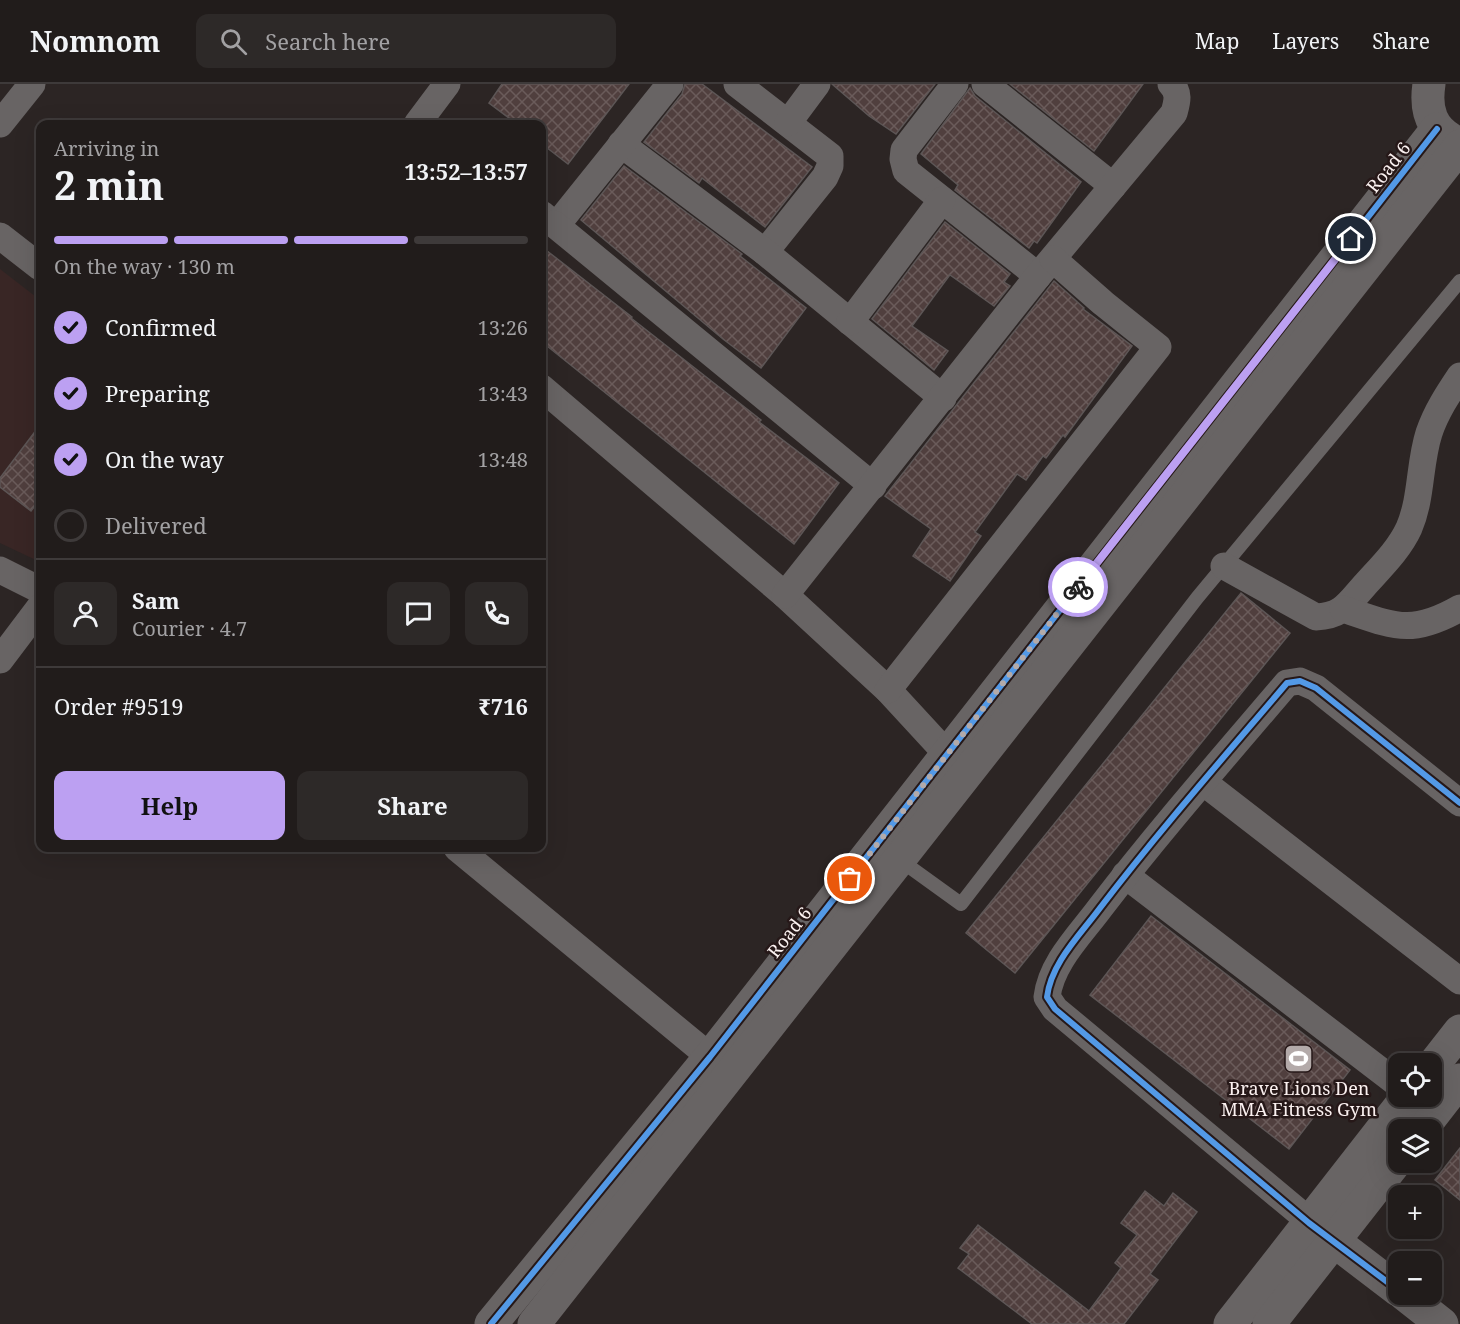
<!DOCTYPE html>
<html lang="en">
<head>
<meta charset="utf-8">
<style>
	body { margin:0; font-family:"Noto Serif",serif; background:#2d2928; color:#f1f3f6; height:100vh; display:flex; flex-direction:column; font-size:22px; white-space:nowrap }
	* { box-sizing:border-box; margin:0 }
	p { font-size:20px; color:#a2a1a3 }
	.icon { flex:none; width:33px; height:33px; fill:none; stroke:currentColor; stroke-width:2; stroke-linecap:round; stroke-linejoin:round }
	.map { position:relative; flex:1; overflow:hidden }
	.details { position:absolute; left:36px; top:36px; width:510px; height:732px; display:flex; flex-direction:column; background:#211c1b; border-radius:12px; box-shadow:0 6px 24px #0002,0 0 0 2px #3e3a3a }
	.details>* { flex:none }
	.controls { position:absolute; left:1388px; top:969px; display:grid; gap:12px }
	.controls a { display:grid; place-items:center; width:54px; height:54px; border-radius:12px; background:#211c1b; box-shadow:0 6px 24px #0002,0 0 0 2px #3e3a3a; font-size:30px }
	.pin { position:absolute; display:grid; place-items:center; width:51px; height:51px; color:#fff; margin:-26px; border:3px solid #fff; border-radius:50%; box-shadow:0 2px 6px #0007 }
	.courier { position:absolute; display:grid; place-items:center; width:60px; height:60px; margin:-30px; border:4px solid #bca0f2; border-radius:50%; background:#fff; color:#222; box-shadow:0 2px 8px #0007 }
	.headline em { font-style:normal; font-weight:700 }
	.headline div { display:flex; flex-direction:column-reverse }
	.headline { display:flex; align-items:center; justify-content:space-between; height:102px; padding:0 18px }
	h1 { font-size:39px; font-weight:700; line-height:45px }
	.bar { display:grid; grid-template-columns:repeat(4,1fr); gap:9px 6px; align-content:center; height:72px; padding:0 18px }
	.bar i { height:8px; border-radius:4px; background:#3e3a3a }
	.bar .selected { background:#bca0f2 }
	.bar p { grid-column:span 4 }
	.line { display:flex; align-items:center; gap:15px; padding:0 18px; border-top:2px solid #3e3a3a }
	.line div { flex:1 }
	.round { display:grid; place-items:center; flex:none; width:63px; height:63px; border-radius:12px; background:#2d2928 }
	ol { padding:0 18px; list-style:none }
	li { display:flex; align-items:center; gap:18px; height:66px }
	li p { margin-inline-start:auto }
	li .icon { padding:6px; border-radius:50%; background:#bca0f2; color:#111; stroke-width:4 }
	li:last-child { color:#a2a1a3 }
	li i { width:33px; height:33px; border:3px solid #3e3a3a; border-radius:50% }
	.button { display:flex; gap:12px; margin-top:auto; padding:12px 18px }
	.button a { flex:1; height:69px; border-radius:12px; background:#bca0f2; color:#111; font-size:24px; font-weight:700; line-height:69px; text-align:center }
	.button a+a { background:#2d2928; color:#f1f3f6 }
	header { display:flex; align-items:center; gap:36px; box-sizing:border-box; height:84px; padding:0 30px; background:#211c1b; border-bottom:2px solid #3e3a3a }
	header strong { font-size:28px }
	nav { display:flex; gap:33px; margin-inline-start:auto; font-size:21px }
	.search { width:420px; height:54px; background:#2d2928; display:flex; align-items:center; gap:15px; box-sizing:border-box; padding:0 21px; border-radius:12px; color:#a2a1a3; font-size:22px }
	.map>svg:first-child { display:block }
</style>
</head>
<body>
<header>
<strong>Nomnom</strong>
<div class="search"><svg class="icon" aria-label="search" viewBox="0 0 24 24"><circle cx="10" cy="10" r="6"/><path d="M15 15l6 6"/></svg>Search here</div>
<nav><a>Map</a><a>Layers</a><a>Share</a></nav>
</header>
<div class="map">
<svg width="1460" height="1240" viewBox="0 0 1460 1240">
	<defs>
		<pattern id="building-cross-hatch" width="8" height="8" patternUnits="userSpaceOnUse" patternTransform="scale(1.5)"><rect width="8" height="8" fill="#503f3e"/><path d="M0 0l8 8M0 8l8-8" fill="none" stroke="#6a5b5a"/></pattern>
	</defs>
	<rect width="100%" height="100%" fill="#2c2524"/>
	<polygon fill="#392625" points="0,185 40,216 40,478 0,459"/>
	<g fill="url(#building-cross-hatch)" stroke="#5d5656" stroke-width="1.5">
		<polygon points="502,0 629,0 568,80 542,60 542,40 517,40 489,19"/>
		<polygon points="685,0 702,0 812,83 765,143 702,94 699,99 644,58 682,10"/>
		<polygon points="832,0 935,0 896,50 869,32"/>
		<polygon points="1010,0 1143,0 1094,67"/>
		<polygon points="970,4 975,12 1081,98 1037,159 1034,157 1029,164 955,106 958,101 921,70"/>
		<polygon points="624,82 742,170 740,172 806,224 761,284 723,255 581,136"/>
		<polygon points="945,138 1010,190 1004,198 1010,202 994,222 950,191 949,192 912,242 948,267 934,286 872,235"/>
		<polygon points="542,163 632,233 631,234 761,336 759,338 839,399 794,460 542,258"/>
		<polygon points="1054,197 1084,224 1083,225 1132,262 1065,353 1063,351 1046,374 1043,372 1026,396 1017,390 975,448 981,452 950,497 913,472 931,445 885,412"/>
		<polygon points="40,341 40,415 31,427 0,403 0,394"/>
		<polygon points="1241,509 1290,549 1015,889 966,849"/>
		<polygon points="1151,832 1350,986 1289,1065 1090,911"/>
		<polygon points="1460,1064 1460,1116 1435,1096"/>
		<polygon points="1145,1107 1164,1122 1173,1109 1197,1128 1150,1190 1158,1196 1124,1240 1032,1240 958,1184 969,1170 960,1164 978,1141 1089,1227 1121,1184 1115,1179 1137,1151 1121,1139"/>
	</g>
	<g fill="none" stroke-linecap="round" stroke-linejoin="round">
		<polyline stroke="#686464" stroke-width="14" points="900,776 961,820 1197,514 1460,197"/>
		<g stroke="#686464" stroke-width="27">
			<polyline points="737,0 830,72 830,82 825,93 765,168"/>
			<polyline points="955,0 904,66 903,75 906,87 1038,192"/>
			<polyline points="985,0 1113,102"/>
			<polyline points="788,39 817,0"/>
			<polyline points="0,40 32,0"/>
			<polyline points="417,40 447,0"/>
			<polyline points="621,60 765,168 943,314"/>
			<polyline points="542,130 554,140 564,132 670,0"/>
			<polyline points="554,140 873,402"/>
			<polyline points="0,152 40,183"/>
			<polyline points="850,238 942,116"/>
			<polyline points="542,304 785,511 888,606 947,670"/>
			<path d="M1224 482 1316 533C1342 532 1348 520 1364 502 1380 484 1399 466 1409 444 1422 414 1419 380 1429 349 1436 328 1448 310 1460 292"/>
			<polyline points="0,486 40,506"/>
			<path d="M785 511 1038 192 1174 29C1177 18 1180 9 1171 0"/>
			<path d="M1343 525C1394 542 1411 552 1460 524"/>
			<polyline points="0,576 40,523"/>
			<polyline points="888,606 1158,263 1103,219 1053,175"/>
			<polyline points="1203,698 1460,897"/>
			<polyline points="457,764 726,986"/>
			<polyline points="1125,791 1398,1000"/>
			<path d="M1325 1150 1055 925 1047 913C1051 879 1080 851 1100 824 1159 747 1224 673 1287 599L1300 597 1316 604 1460 719"/>
		</g>
		<g stroke="#686464" stroke-width="33">
			<path d="M1429 0C1425 26 1431 46 1456 58"/>
			<polyline points="1431,984 1460,947"/>
			<polyline points="1421,1046 1460,996"/>
			<polyline points="1334,1157 1398,1206"/>
			<polyline points="1404,1210 1442,1240"/>
			<polyline points="491,1240 710,973 1437,45"/>
			<polyline points="534,1240 1460,62"/>
			<polyline points="1230,1240 1408,1012"/>
			<polyline points="1269,1240 1398,1075"/>
		</g>
		<defs>
			<g id="cycleway">
				<path d="M1398 1206 1309 1139 1055 925 1047 913C1051 879 1080 851 1100 824 1159 747 1224 673 1287 599L1300 597 1316 604 1460 719"/>
				<polyline points="491,1240 710,973 1437,45"/>
			</g>
		</defs>
		<use href="#cycleway" stroke="#261818" stroke-width="10"/>
		<use href="#cycleway" stroke="#5399e6" stroke-width="6"/>
	</g>
	<g fill="none" stroke-linecap="round" stroke-linejoin="round">
		<polyline stroke="#b3aaa9" stroke-width="6" stroke-dasharray="0 10.8" points="850,795 1078,503"/>
		<polyline stroke="#bca0f2" stroke-width="8" points="1078,503 1351,155"/>
	</g>
	<defs>
		<symbol id="stadium-square" viewBox="-11 -11 22 22"><rect x="-9" y="-9" width="18" height="18" rx="4" fill="#b3aaa9" stroke="#261818"/><path d="M0-5a6.5 5 0 1 0 0 10a6.5 5 0 1 0 0-10ZM-3.5-1.8h7v3.6h-7Z" fill="#fff"/></symbol>
	</defs>
	<g fill-rule="evenodd">
		<use href="#stadium-square" x="1282" y="958" width="33" height="33"/>
	</g>
	<g text-anchor="middle" dominant-baseline="central" stroke-width="5" stroke-linejoin="round" paint-order="stroke">
		<g font-size="18" fill="#fbf1f0" stroke="#261818">
			<text transform="translate(1388 83) rotate(-52)">Road 6</text>
			<text transform="translate(789 848) rotate(-52)">Road 6</text>
		</g>
		<g font-size="18" fill="#fbf1f0" stroke="#261818">
			<text x="1299" y="1004">Brave Lions Den<tspan x="1299" dy="21">MMA Fitness Gym</tspan></text>
		</g>
	</g>
</svg>
<div class="controls">
<a><svg class="icon" aria-label="locate" viewBox="0 0 24 24"><circle cx="12" cy="12" r="6"/><path d="M12 2v4M12 18v4M2 12h4M18 12h4"/></svg></a>
<a><svg class="icon" aria-label="layers" viewBox="0 0 24 24"><path d="M12 4l9 5-9 5-9-5zM3 14l9 5 9-5"/></svg></a>
<a>+</a>
<a>−</a>
</div>
<div class="pin" style="left:850px;top:795px;background:#ea580c"><svg class="icon" aria-label="bag" viewBox="0 0 24 24"><path d="M5 8h14l-1 12H6zM9 8a3 3 0 0 1 6 0"/></svg></div>
<div class="pin" style="left:1351px;top:155px;background:#1f2937"><svg class="icon" aria-label="home" viewBox="0 0 24 24"><path d="M3 11l9-7 9 7M6 9v11h12V9"/></svg></div>
<div class="courier" style="left:1078px;top:503px"><svg class="icon" aria-label="bike" viewBox="0 0 24 24"><circle cx="6" cy="16" r="4"/><circle cx="18" cy="16" r="4"/><path d="M6 16l4-8h5l3 8M10 8l3 8H6M13 5h3"/></svg></div>
<section class="details">
<div class="headline"><div><h1>2 min</h1><p>Arriving in</p></div><em>13:52–13:57</em></div>
<div class="bar"><i class="selected"></i><i class="selected"></i><i class="selected"></i><i></i><p>On the way · 130 m</p></div>
<ol>
<li><svg class="icon" aria-label="check" viewBox="0 0 24 24"><path d="M5 12l5 5 9-10"/></svg>Confirmed<p>13:26</p></li>
<li><svg class="icon" aria-label="check" viewBox="0 0 24 24"><path d="M5 12l5 5 9-10"/></svg>Preparing<p>13:43</p></li>
<li><svg class="icon" aria-label="check" viewBox="0 0 24 24"><path d="M5 12l5 5 9-10"/></svg>On the way<p>13:48</p></li>
<li><i></i>Delivered</li>
</ol>
<div class="line" style="height:108px"><a class="round"><svg class="icon" aria-label="person" viewBox="0 0 24 24"><circle cx="12" cy="8" r="4"/><path d="M4 21q1-7 8-7t8 7"/></svg></a><div><b>Sam</b><p>Courier · 4.7</p></div><a class="round"><svg class="icon" aria-label="chat" viewBox="0 0 24 24"><path d="M4 5h16v11H9l-5 4z"/></svg></a><a class="round"><svg class="icon" aria-label="phone" viewBox="0 0 24 24"><path d="M5 4h4l2 5-3 2q2 4 5 5l2-3 5 2v4C11 20 4 13 5 4z"/></svg></a></div>
<div class="line" style="height:78px"><div>Order #9519</div><b>₹716</b></div>
<div class="button"><a>Help</a><a>Share</a></div>
</section>
</div>
</body>
</html>
